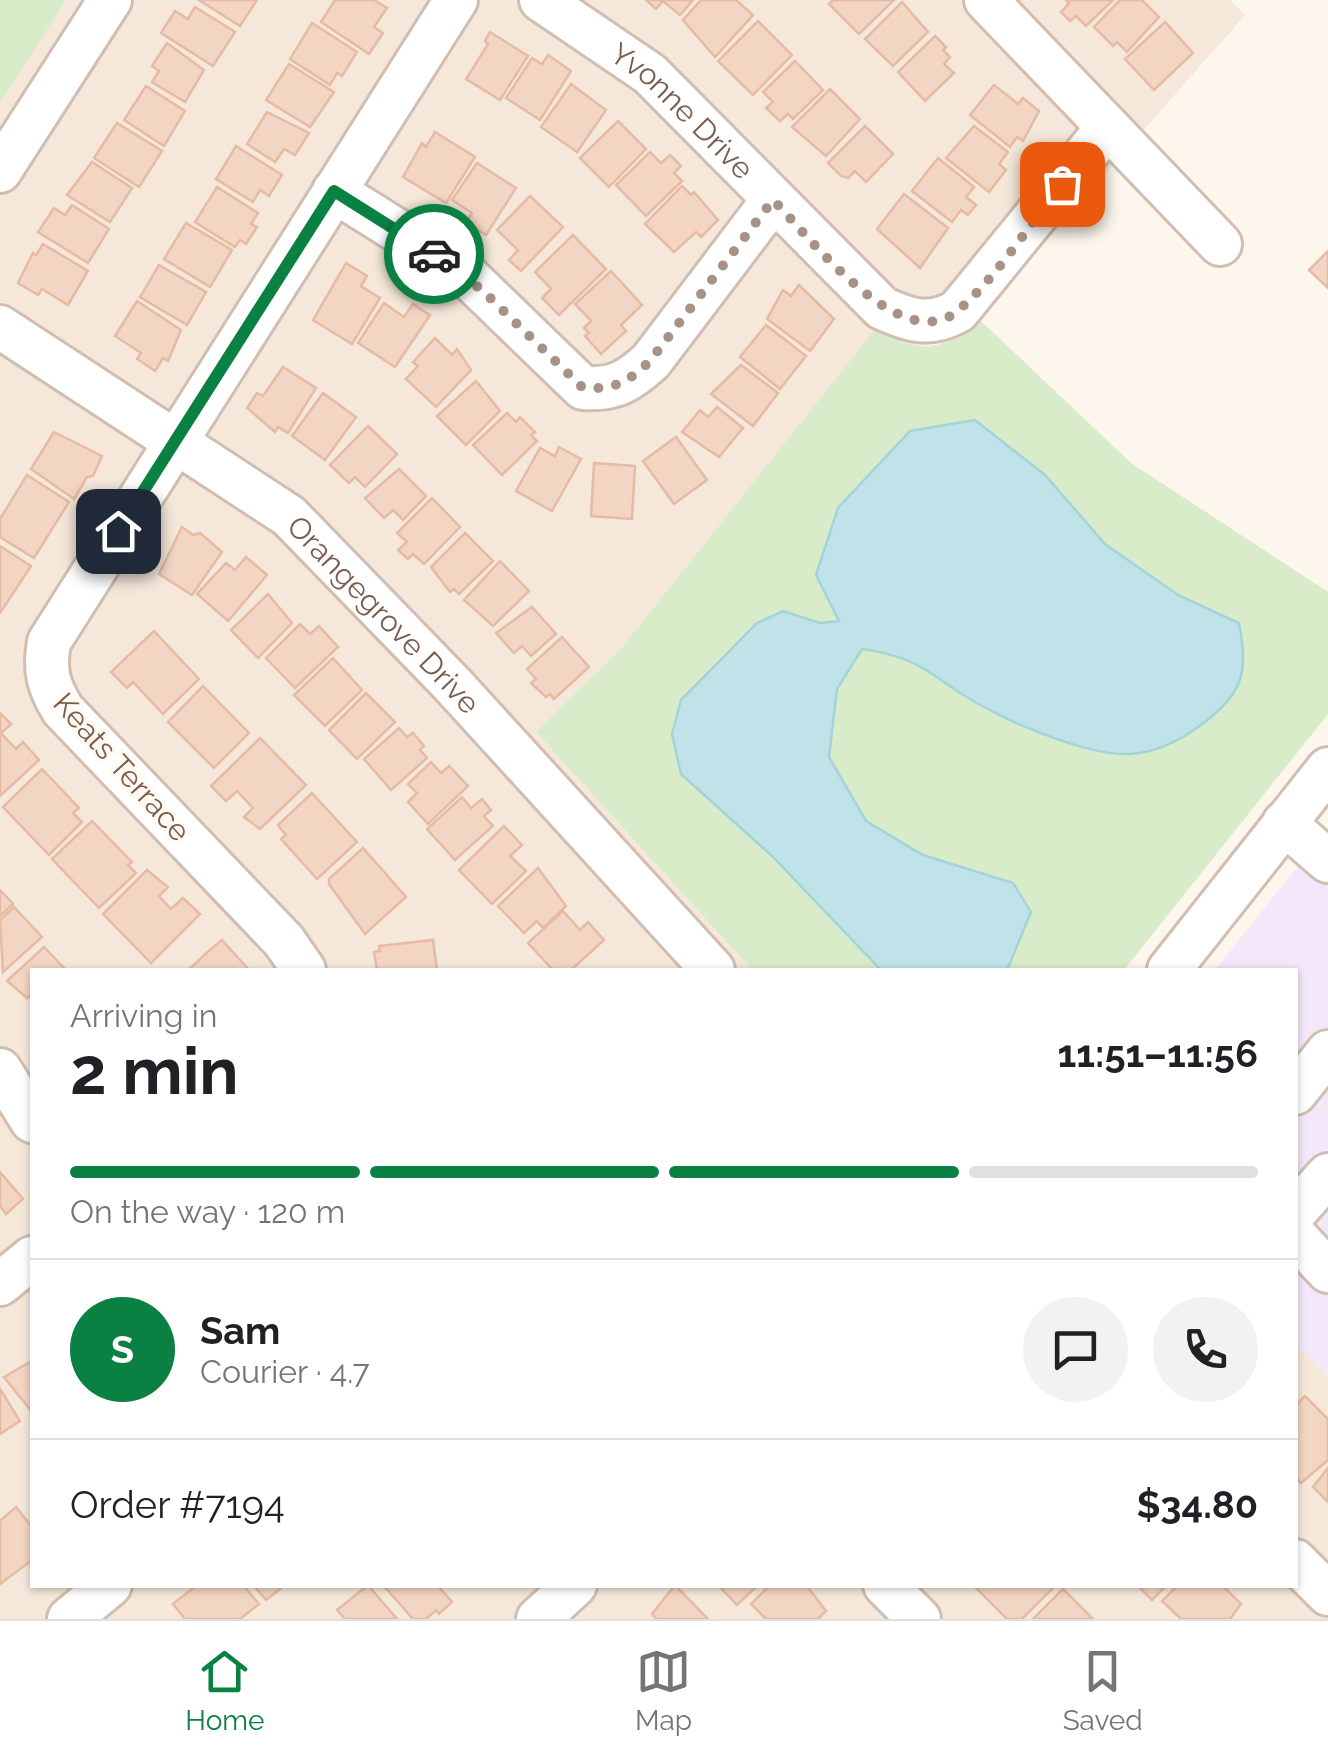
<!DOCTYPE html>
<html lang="en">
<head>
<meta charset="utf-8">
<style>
	body { margin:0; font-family:Raleway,sans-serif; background:#f2f2f2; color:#202124; height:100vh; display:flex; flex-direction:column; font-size:38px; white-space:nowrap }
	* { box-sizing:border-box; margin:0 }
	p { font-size:32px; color:#757577 }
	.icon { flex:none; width:55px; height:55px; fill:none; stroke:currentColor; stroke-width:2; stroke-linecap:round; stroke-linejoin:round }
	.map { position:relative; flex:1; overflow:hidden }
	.drawer { position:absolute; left:30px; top:968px; width:1268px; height:620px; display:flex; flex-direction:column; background:#fff; border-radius:0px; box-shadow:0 2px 8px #0004 }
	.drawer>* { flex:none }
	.pin { position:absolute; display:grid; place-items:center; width:85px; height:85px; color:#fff; margin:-42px; border-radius:20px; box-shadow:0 5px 15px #0006 }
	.courier { position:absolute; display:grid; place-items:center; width:100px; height:100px; margin:-50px; border:8px solid #0b8043; border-radius:50%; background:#fff; color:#222; box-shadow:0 2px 12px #0007 }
	.summary em { font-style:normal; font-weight:700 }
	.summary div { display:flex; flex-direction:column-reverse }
	.summary { display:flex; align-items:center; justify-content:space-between; height:170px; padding:0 40px }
	h1 { font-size:65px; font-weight:700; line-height:75px }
	.bar { display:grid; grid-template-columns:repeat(4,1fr); gap:15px 10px; align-content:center; height:120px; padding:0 40px }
	.bar i { height:12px; border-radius:8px; background:#e0e0e0 }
	.bar .selected { background:#0b8043 }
	.bar p { grid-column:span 4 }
	.line { display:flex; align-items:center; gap:25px; padding:0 40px; border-top:2px solid #e0e0e0 }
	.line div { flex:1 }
	.round { display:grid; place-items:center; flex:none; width:105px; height:105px; border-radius:52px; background:#f2f2f2 }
	.menu { display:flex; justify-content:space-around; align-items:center; height:140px; border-top:2px solid #e0e0e0; background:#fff; font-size:28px; color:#757577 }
	.menu a { display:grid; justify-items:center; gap:5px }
	.menu .selected { color:#0b8043 }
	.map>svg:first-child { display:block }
</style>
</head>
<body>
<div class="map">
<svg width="1328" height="1619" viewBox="0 0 1328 1619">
	<rect width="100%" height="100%" fill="#fdf6ec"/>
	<polygon fill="#f5e8da" points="0,0 1230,0 1245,15 966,332 950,342 912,347 892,340 877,328 624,645 536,732 752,970 32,970 32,1585 1295,1585 1295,1343 1328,1376 1328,1619 0,1619"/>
	<polygon fill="#f3e8fa" points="1328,828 1328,1376 1295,1343 1295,970 1215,970"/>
	<g fill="#d8ecc9">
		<polygon points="0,0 66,0 0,103"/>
		<path d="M978 318 1131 463 1328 592V714L1124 970H752L536 732 624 645 877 327C910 356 950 352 978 318Z"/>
	</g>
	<path fill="#bfe3e8" stroke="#a5d3da" stroke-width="2.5" d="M975 420 1045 475 1105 544 1178 595 1239 623C1248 671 1244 692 1205 722 1183 739 1158 753 1129 754 1091 756 1018 726 984 707 933 680 926 658 862 649L837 689 829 757 866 821 923 855 1013 883 1031 912 1007 970H881L772 856 681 774 672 734 681 700 757 623 783 611 820 623 839 621 816 575 838 508 910 431Z"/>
	<g fill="#f3d5c3" stroke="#e6bba3" stroke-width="2.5">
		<polygon points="199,0 257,0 240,26"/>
		<polygon points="335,0 374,0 387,8 374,27 383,33 369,54 321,22"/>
		<polygon points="646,0 693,0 680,15 663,1 656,9"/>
		<polygon points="701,0 736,0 753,15 715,57 683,20"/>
		<polygon points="833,0 894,0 859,34 829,4"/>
		<polygon points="1066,0 1113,0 1086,26 1076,16 1070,21 1061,12 1069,3"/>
		<polygon points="1120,0 1142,0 1159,17 1127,52 1117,42 1113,46 1094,27"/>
		<polygon points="902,2 928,32 893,66 865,39"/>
		<polygon points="195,7 235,32 213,66 161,33 175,11 188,19"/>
		<polygon points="758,21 792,55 753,95 718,61"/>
		<polygon points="1165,22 1193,53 1154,90 1125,59"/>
		<polygon points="312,23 357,52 342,76 337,73 330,85 290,59"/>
		<polygon points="490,32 528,56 500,100 466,79 488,44 485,41"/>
		<polygon points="935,36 946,47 943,50 950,57 944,64 954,73 925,101 898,72"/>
		<polygon points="167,43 204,70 185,102 152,82 159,71 152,66"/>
		<polygon points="548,55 571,71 540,120 506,98 532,58 542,64"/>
		<polygon points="795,61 823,90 793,119 788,114 780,121 766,108 773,102 763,92"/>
		<polygon points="289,64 334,92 310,127 266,100"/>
		<polygon points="571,84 606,110 577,152 541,127"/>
		<polygon points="994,85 1018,104 1023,98 1039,111 1023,141 1017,137 1010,147 970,115"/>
		<polygon points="146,86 185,111 164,146 124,120"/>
		<polygon points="830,89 860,119 826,156 792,127"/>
		<polygon points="267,112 309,133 295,155 284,149 275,162 247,144"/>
		<polygon points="618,121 646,149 609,187 580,158"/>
		<polygon points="117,123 162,151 139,187 94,158"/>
		<polygon points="865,126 893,154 866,182 855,171 848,178 841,176 828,163"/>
		<polygon points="974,126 1008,152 999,164 1006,170 989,192 946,158"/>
		<polygon points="435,132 475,157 446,203 403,177 422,143 426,147"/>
		<polygon points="236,146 282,175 269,196 260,190 253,202 216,179"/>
		<polygon points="650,152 661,163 670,155 681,166 674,173 682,181 646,216 616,185"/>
		<polygon points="938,158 974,187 966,197 976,205 968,215 961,210 952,222 912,191"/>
		<polygon points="92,162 132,188 110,222 67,195"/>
		<polygon points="477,163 516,188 486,235 466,222 472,213 452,200"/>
		<polygon points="682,186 691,195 694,192 718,220 701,237 696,232 674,252 645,224"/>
		<polygon points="217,187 258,213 251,224 257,227 246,244 240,240 235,247 195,222"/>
		<polygon points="904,194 948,228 920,268 877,229"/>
		<polygon points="530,196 563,227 521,271 509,260 518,250 497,230"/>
		<polygon points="72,205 109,229 88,263 38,232 54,208 65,215"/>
		<polygon points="186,223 232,250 210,287 164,259"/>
		<polygon points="573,235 606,269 559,315 542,298 551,289 535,272"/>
		<polygon points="43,244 88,271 68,305 42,289 38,295 18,283 33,253 36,255"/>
		<polygon points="1328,251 1328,288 1309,270"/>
		<polygon points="346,263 367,276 361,286 380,298 352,344 313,320"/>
		<polygon points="159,265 206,292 187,325 140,297"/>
		<polygon points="611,271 642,305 621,325 626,331 601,354 585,336 589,333 584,328 591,321 575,304"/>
		<polygon points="799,285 834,319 810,351 767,319 783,290 791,296"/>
		<polygon points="137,301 181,330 168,361 163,358 155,371 137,359 141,353 115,336"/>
		<polygon points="384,303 404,317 413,304 430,315 395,367 358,343"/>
		<polygon points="766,325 806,356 780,389 740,357"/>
		<polygon points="435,338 452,355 457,349 471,370 436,407 406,379 418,366 413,362"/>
		<polygon points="741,365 778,393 753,426 711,394"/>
		<polygon points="283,367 316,388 288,433 278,427 275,432 247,408 257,393 263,396"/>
		<polygon points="476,381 500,411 466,445 437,416"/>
		<polygon points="323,393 356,417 325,460 292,436"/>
		<polygon points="717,407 743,428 719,457 682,432 700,410 708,417"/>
		<polygon points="507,413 516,422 520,417 535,432 531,435 537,441 502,475 473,445"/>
		<polygon points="368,426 397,454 365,487 355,477 349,483 330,465"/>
		<polygon points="54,432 102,456 93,476 87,477 74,499 31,469"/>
		<polygon points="676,437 707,480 674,504 643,461"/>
		<polygon points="559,447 581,459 552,511 516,491 540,448 555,456"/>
		<polygon points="594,463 635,466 632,519 591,516"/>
		<polygon points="399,469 426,496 403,520 393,510 384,518 365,498"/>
		<polygon points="27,475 69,502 34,558 0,537 0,519"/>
		<polygon points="432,498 460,527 424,564 413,554 408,559 398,550 407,542 397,533"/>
		<polygon points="182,527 193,535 200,533 222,552 192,595 159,574"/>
		<polygon points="465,533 493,561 459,594 454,589 450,592 431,567"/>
		<polygon points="0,546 31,566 0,613"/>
		<polygon points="246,557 267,575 228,621 197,594 226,563 235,570"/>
		<polygon points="500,561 529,591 493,626 464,600"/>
		<polygon points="268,594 292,623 258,658 231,630"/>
		<polygon points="532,607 556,634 531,656 522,646 514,653 496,633"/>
		<polygon points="300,624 310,634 319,626 338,647 295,688 266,658"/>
		<polygon points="154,631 199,679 163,714 133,682 127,688 111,672"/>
		<polygon points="562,637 589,667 554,699 550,694 546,697 531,683 536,679 527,669"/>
		<polygon points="333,658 362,690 325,726 294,695"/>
		<polygon points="203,686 249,733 214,768 168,722"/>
		<polygon points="366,693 395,722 357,759 329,730"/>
		<polygon points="0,713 11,724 1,733 16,749 23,742 39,760 0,796"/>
		<polygon points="399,728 407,737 413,733 424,746 420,750 427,758 391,790 364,759"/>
		<polygon points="260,738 306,785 260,829 244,817 253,808 237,791 226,801 211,786"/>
		<polygon points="431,762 441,773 449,766 468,786 428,824 408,802 417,793 408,784"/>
		<polygon points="42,769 79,808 73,813 82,822 49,855 3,807"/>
		<polygon points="312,793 357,842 317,879 281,839 286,835 278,825"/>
		<polygon points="462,797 471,808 482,799 491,810 484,816 493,826 455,860 427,829"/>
		<polygon points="92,821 132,862 128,865 136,873 99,908 52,859"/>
		<polygon points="504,826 522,845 510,856 526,871 492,904 459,870"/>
		<polygon points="363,848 406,897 365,934 329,884 329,879"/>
		<polygon points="538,868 566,906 543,928 537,921 524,933 498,906"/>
		<polygon points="147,870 168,887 159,896 171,909 183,898 200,914 151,963 103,914"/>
		<polygon points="0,890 13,904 0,916"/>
		<polygon points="14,907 42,937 3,972 0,920"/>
		<polygon points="563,911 580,930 588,922 604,940 571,970 553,970 528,943"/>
		<polygon points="222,940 249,970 188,970 210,950"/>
		<polygon points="433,940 437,970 377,970 374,952 380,951 379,946"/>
		<polygon points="44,947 66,970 32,970 32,993 27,998 7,981"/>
		<polygon points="0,1172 23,1199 6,1214 0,1206"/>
		<polygon points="32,1361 32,1412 4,1377"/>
		<polygon points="0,1389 20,1421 0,1434"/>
		<polygon points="1305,1396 1328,1419 1328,1460 1301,1483 1295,1477 1295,1406"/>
		<polygon points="1328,1468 1328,1502 1313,1487"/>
		<polygon points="16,1507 32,1527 32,1560 0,1584 0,1521"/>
		<polygon points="197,1585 243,1585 259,1604 240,1619 185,1619 173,1604"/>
		<polygon points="253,1585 285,1585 266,1600"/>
		<polygon points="368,1585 397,1619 345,1619 337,1610"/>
		<polygon points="383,1585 437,1585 452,1602 439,1614 436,1610 426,1619 413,1619"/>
		<polygon points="675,1585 708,1619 656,1619 652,1614"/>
		<polygon points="718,1585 758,1585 737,1605"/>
		<polygon points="770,1585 806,1585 826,1611 818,1619 766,1619 751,1604"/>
		<polygon points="973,1585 1056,1585 1022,1619 1007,1619"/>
		<polygon points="1137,1585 1167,1585 1152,1600"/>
		<polygon points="1178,1585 1222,1585 1241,1604 1230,1619 1181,1619 1162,1601"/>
		<polygon points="1063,1589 1093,1619 1033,1619"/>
	</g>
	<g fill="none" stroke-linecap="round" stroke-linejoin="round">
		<defs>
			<g id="minor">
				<path id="s1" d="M541 0 650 74 882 308C910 321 930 327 958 311L1108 127"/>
				<polyline points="986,0 1220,244"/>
				<polyline points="0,171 110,0"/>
				<path d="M334 191 462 271 583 388C614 390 628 382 651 361L773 200"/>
				<path id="s2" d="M0 327 289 516 452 684 713 970"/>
				<polyline points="1284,823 1328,861"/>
				<path d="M304 970 284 941 63 710C48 686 44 670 49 642L456 0"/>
				<polyline points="1169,970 1328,769"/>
				<polyline points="0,1070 32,1121"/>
				<polyline points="1295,1093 1328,1052"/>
				<polyline points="1295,1212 1328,1175"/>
				<polyline points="1295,1236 1328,1271"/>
				<polyline points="0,1284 32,1258"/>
				<polyline points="1295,1561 1328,1594"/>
				<polyline points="885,1585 919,1619"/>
				<polyline points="69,1619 110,1585"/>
				<polyline points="538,1619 575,1585"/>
			</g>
		</defs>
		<use href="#minor" stroke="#d1beb0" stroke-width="48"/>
		<use href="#minor" stroke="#fff" stroke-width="42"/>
	</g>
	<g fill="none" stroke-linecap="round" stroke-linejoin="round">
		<path stroke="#a89285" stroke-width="10" stroke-dasharray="0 18" d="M434 254 482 290 583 388C614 390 628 382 650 361L773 200C811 238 903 361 960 309 999 274 1030 224 1062 184"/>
		<polyline stroke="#0b8043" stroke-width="12" points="118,531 334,191 434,254"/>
	</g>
	<g text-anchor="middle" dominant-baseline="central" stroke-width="8" stroke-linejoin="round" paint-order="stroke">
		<g font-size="30" fill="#7a5c4d" stroke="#fffaf3">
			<text stroke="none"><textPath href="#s1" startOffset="180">Yvonne Drive</textPath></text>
			<text stroke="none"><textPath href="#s2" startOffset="482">Orangegrove Drive</textPath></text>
			<text transform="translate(122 767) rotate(48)">Keats Terrace</text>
		</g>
	</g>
</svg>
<div class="pin" style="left:1062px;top:184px;background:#ea580c"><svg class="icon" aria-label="bag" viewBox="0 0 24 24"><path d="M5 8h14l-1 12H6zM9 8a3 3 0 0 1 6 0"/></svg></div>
<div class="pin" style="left:118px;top:531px;background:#1f2937"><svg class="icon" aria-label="home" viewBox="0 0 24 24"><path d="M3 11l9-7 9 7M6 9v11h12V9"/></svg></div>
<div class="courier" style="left:434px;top:254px"><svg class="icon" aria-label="car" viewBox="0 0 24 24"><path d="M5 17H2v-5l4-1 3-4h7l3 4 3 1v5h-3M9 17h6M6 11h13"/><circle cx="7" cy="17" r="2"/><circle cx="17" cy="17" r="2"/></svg></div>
<section class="drawer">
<div class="summary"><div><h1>2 min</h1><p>Arriving in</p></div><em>11:51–11:56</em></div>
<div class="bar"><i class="selected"></i><i class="selected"></i><i class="selected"></i><i></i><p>On the way · 120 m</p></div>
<div class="line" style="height:180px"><b class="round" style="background:#0b8043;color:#fff">S</b><div><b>Sam</b><p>Courier · 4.7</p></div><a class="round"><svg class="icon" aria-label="chat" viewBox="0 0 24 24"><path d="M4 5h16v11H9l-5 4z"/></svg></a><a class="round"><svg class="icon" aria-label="phone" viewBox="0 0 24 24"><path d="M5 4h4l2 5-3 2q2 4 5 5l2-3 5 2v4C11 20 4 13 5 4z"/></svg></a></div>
<div class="line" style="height:130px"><div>Order #7194</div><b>$34.80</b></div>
</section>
</div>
<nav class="menu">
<a class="selected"><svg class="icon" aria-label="home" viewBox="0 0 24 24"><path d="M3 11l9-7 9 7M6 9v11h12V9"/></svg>Home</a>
<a><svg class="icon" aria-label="map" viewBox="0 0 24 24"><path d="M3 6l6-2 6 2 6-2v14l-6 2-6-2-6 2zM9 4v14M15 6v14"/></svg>Map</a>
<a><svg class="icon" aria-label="saved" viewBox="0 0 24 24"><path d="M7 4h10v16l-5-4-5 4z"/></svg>Saved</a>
</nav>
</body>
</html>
